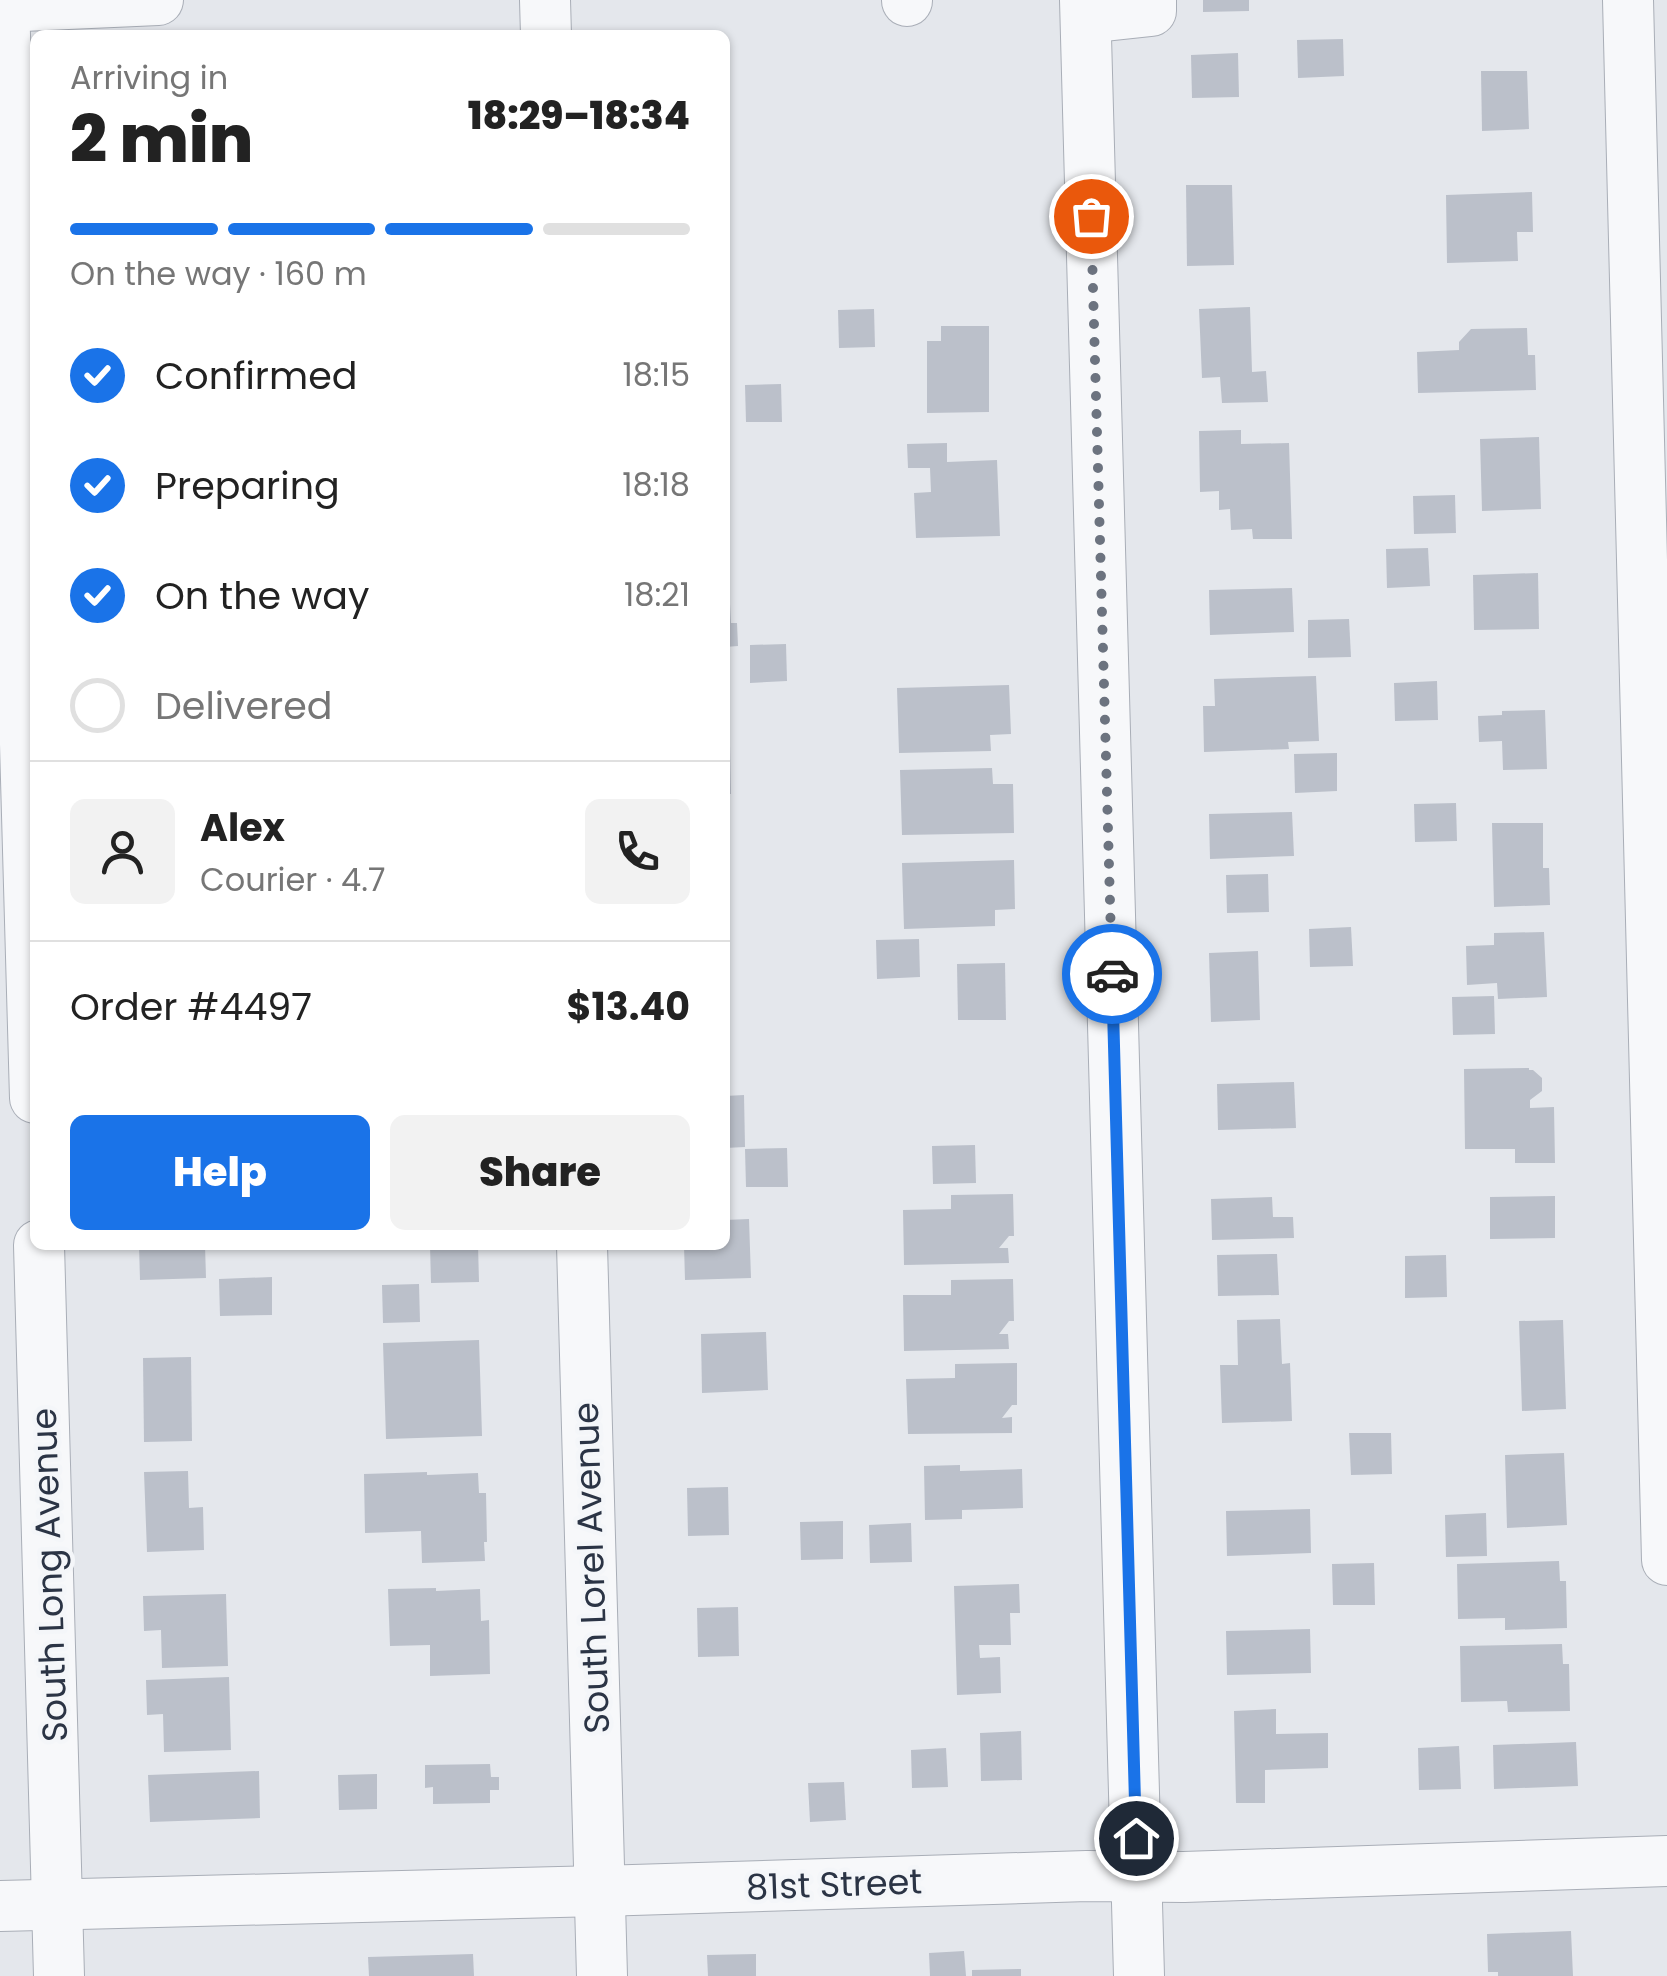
<!DOCTYPE html>
<html lang="en">
<head>
<meta charset="utf-8">
<style>
	body { margin:0; font-family:Poppins,sans-serif; background:#f2f2f2; color:#222; height:100vh; display:flex; flex-direction:column; font-size:38px; white-space:nowrap }
	* { box-sizing:border-box; margin:0 }
	p { font-size:32px; color:#767676 }
	.icon { flex:none; width:55px; height:55px; fill:none; stroke:currentColor; stroke-width:2; stroke-linecap:round; stroke-linejoin:round }
	.map { position:relative; flex:1; overflow:hidden }
	.drawer { position:absolute; left:30px; top:30px; width:700px; height:1220px; display:flex; flex-direction:column; background:#fff; border-radius:15px; box-shadow:0 2px 8px #0004 }
	.drawer>* { flex:none }
	.pin { position:absolute; display:grid; place-items:center; width:85px; height:85px; color:#fff; margin:-42px; border:5px solid #fff; border-radius:50%; box-shadow:0 2px 10px #0007 }
	.courier { position:absolute; display:grid; place-items:center; width:100px; height:100px; margin:-50px; border:8px solid #1a73e8; border-radius:50%; background:#fff; color:#222; box-shadow:0 2px 12px #0007 }
	.overview em { font-style:normal; font-weight:800 }
	.overview div { display:flex; flex-direction:column-reverse }
	.overview { display:flex; align-items:center; justify-content:space-between; height:170px; padding:0 40px }
	h1 { font-size:65px; font-weight:800; line-height:75px }
	.bar { display:grid; grid-template-columns:repeat(4,1fr); gap:15px 10px; align-content:center; height:120px; padding:0 40px }
	.bar i { height:12px; border-radius:8px; background:#e0e0e0 }
	.bar .on { background:#1a73e8 }
	.bar p { grid-column:span 4 }
	.line { display:flex; align-items:center; gap:25px; padding:0 40px; border-top:2px solid #e0e0e0 }
	.line div { flex:1 }
	.round { display:grid; place-items:center; flex:none; width:105px; height:105px; border-radius:15px; background:#f2f2f2 }
	ol { padding:0 40px; list-style:none }
	li { display:flex; align-items:center; gap:30px; height:110px }
	li p { margin-inline-start:auto }
	li .icon { padding:10px; border-radius:50%; background:#1a73e8; color:#fff; stroke-width:4 }
	li:last-child { color:#767676 }
	li i { width:55px; height:55px; border:5px solid #e0e0e0; border-radius:50% }
	.primary-button { display:flex; gap:20px; margin-top:auto; padding:20px 40px }
	.primary-button a { flex:1; height:115px; border-radius:15px; background:#1a73e8; color:#fff; font-size:40px; font-weight:800; line-height:115px; text-align:center }
	.primary-button a+a { background:#f2f2f2; color:#222 }
	.map>svg:first-child { display:block }
</style>
</head>
<body>
<div class="map">
<svg width="1667" height="1976" viewBox="0 0 1667 1976">
	<rect width="100%" height="100%" fill="#e4e7ec"/>
	<g fill="#bbc0ca">
		<polygon points="1203,0 1249,0 1249,11 1203,12"/>
		<polygon points="1343,39 1344,76 1298,78 1297,40"/>
		<polygon points="1238,53 1239,97 1192,98 1191,55"/>
		<polygon points="1481,71 1527,71 1529,129 1482,131"/>
		<polygon points="1186,185 1232,185 1234,265 1187,266"/>
		<polygon points="1532,192 1533,232 1517,232 1518,261 1447,263 1446,195"/>
		<polygon points="1250,307 1252,372 1266,371 1268,402 1222,403 1220,377 1202,378 1199,309"/>
		<polygon points="874,309 875,347 839,348 838,310"/>
		<polygon points="941,326 989,326 989,412 927,413 927,341 941,341"/>
		<polygon points="1527,328 1528,355 1535,355 1536,390 1418,393 1417,352 1459,350 1459,342 1471,329"/>
		<polygon points="781,384 782,422 746,422 745,385"/>
		<polygon points="1241,430 1241,444 1289,443 1292,539 1253,539 1252,529 1231,530 1230,509 1219,510 1219,491 1200,492 1199,431"/>
		<polygon points="1539,437 1541,509 1482,511 1480,439"/>
		<polygon points="947,443 947,462 997,460 1000,536 916,538 914,493 931,492 930,468 908,468 907,444"/>
		<polygon points="1455,495 1456,533 1414,534 1413,496"/>
		<polygon points="1428,548 1430,586 1387,588 1386,549"/>
		<polygon points="1538,573 1539,629 1474,630 1473,575"/>
		<polygon points="1292,588 1294,632 1210,635 1209,590"/>
		<polygon points="725,604 730,604 731,623 737,623 738,646 725,647"/>
		<polygon points="1349,619 1351,657 1308,658 1308,620"/>
		<polygon points="786,644 787,681 750,683 750,645"/>
		<polygon points="1316,676 1319,741 1288,742 1289,749 1204,752 1203,706 1215,706 1214,679"/>
		<polygon points="1437,681 1438,720 1395,721 1394,683"/>
		<polygon points="1009,685 1011,734 990,735 991,751 899,753 897,688"/>
		<polygon points="725,696 729,696 731,794 725,794"/>
		<polygon points="1545,710 1547,769 1503,770 1502,741 1479,742 1478,716 1502,715 1502,711"/>
		<polygon points="1337,753 1337,791 1295,793 1294,754"/>
		<polygon points="992,768 993,784 1013,784 1014,833 902,835 900,770"/>
		<polygon points="1456,803 1457,841 1415,842 1414,804"/>
		<polygon points="1292,812 1294,856 1210,859 1209,814"/>
		<polygon points="1492,823 1543,823 1543,868 1549,868 1550,905 1494,907"/>
		<polygon points="1014,860 1015,909 995,910 995,926 904,929 902,863"/>
		<polygon points="1268,874 1269,912 1227,913 1226,875"/>
		<polygon points="1351,927 1353,966 1310,967 1309,929"/>
		<polygon points="1544,932 1547,997 1498,999 1497,983 1467,985 1466,946 1494,945 1494,933"/>
		<polygon points="919,939 920,977 877,979 876,940"/>
		<polygon points="1258,951 1260,1020 1211,1022 1209,953"/>
		<polygon points="1005,963 1006,1020 958,1020 957,964"/>
		<polygon points="1494,996 1495,1034 1453,1035 1452,997"/>
		<polygon points="1529,1068 1529,1070 1533,1070 1542,1078 1542,1091 1530,1100 1530,1108 1554,1107 1555,1163 1515,1163 1515,1149 1465,1149 1464,1069"/>
		<polygon points="1294,1082 1296,1128 1218,1130 1217,1084"/>
		<polygon points="744,1095 745,1147 725,1148 725,1096"/>
		<polygon points="975,1145 976,1183 933,1184 932,1146"/>
		<polygon points="787,1148 788,1187 746,1187 745,1149"/>
		<polygon points="1013,1194 1014,1236 1009,1236 999,1248 1008,1248 1009,1263 904,1265 903,1210 951,1209 951,1195"/>
		<polygon points="1555,1196 1555,1238 1490,1239 1490,1197"/>
		<polygon points="1272,1197 1273,1217 1293,1217 1294,1238 1212,1240 1211,1199"/>
		<polygon points="749,1219 751,1278 685,1280 684,1245 725,1245 725,1220"/>
		<polygon points="139,1245 205,1245 206,1278 140,1280"/>
		<polygon points="430,1245 478,1245 479,1282 431,1283"/>
		<polygon points="1277,1254 1279,1295 1218,1296 1217,1255"/>
		<polygon points="1446,1255 1447,1297 1405,1298 1405,1256"/>
		<polygon points="272,1277 272,1315 220,1316 219,1279"/>
		<polygon points="1013,1279 1014,1321 1009,1321 999,1334 1008,1334 1009,1349 904,1351 903,1295 951,1295 951,1280"/>
		<polygon points="419,1284 420,1322 383,1323 382,1285"/>
		<polygon points="1280,1319 1282,1364 1290,1363 1292,1421 1222,1423 1220,1365 1238,1365 1237,1320"/>
		<polygon points="1563,1320 1566,1409 1522,1411 1519,1321"/>
		<polygon points="766,1332 768,1390 702,1393 701,1334"/>
		<polygon points="479,1340 482,1436 386,1439 383,1343"/>
		<polygon points="191,1357 192,1441 144,1442 143,1358"/>
		<polygon points="1017,1363 1017,1405 1012,1405 1002,1418 1012,1417 1012,1433 908,1434 906,1379 955,1378 955,1364"/>
		<polygon points="1349,1433 1391,1433 1392,1474 1351,1475"/>
		<polygon points="1564,1453 1567,1525 1507,1528 1505,1455"/>
		<polygon points="960,1465 960,1471 1022,1469 1023,1508 962,1510 962,1519 925,1520 924,1466"/>
		<polygon points="188,1471 189,1508 203,1507 204,1550 147,1552 144,1472"/>
		<polygon points="427,1472 427,1475 478,1473 479,1493 486,1493 487,1542 484,1542 485,1561 422,1563 421,1531 365,1533 364,1474"/>
		<polygon points="728,1487 729,1535 688,1536 687,1488"/>
		<polygon points="1310,1509 1311,1553 1227,1556 1226,1511"/>
		<polygon points="1486,1513 1487,1556 1446,1557 1445,1515"/>
		<polygon points="843,1521 843,1559 801,1560 800,1522"/>
		<polygon points="911,1523 912,1562 870,1563 869,1525"/>
		<polygon points="1559,1561 1560,1581 1566,1581 1567,1628 1505,1630 1505,1618 1458,1619 1457,1564"/>
		<polygon points="1374,1563 1375,1605 1333,1605 1332,1564"/>
		<polygon points="1019,1584 1020,1613 1010,1613 1011,1645 979,1645 980,1658 1000,1657 1001,1693 957,1695 954,1586"/>
		<polygon points="436,1588 436,1591 480,1589 481,1621 489,1620 490,1674 430,1676 430,1645 390,1646 388,1589"/>
		<polygon points="226,1594 228,1666 162,1668 161,1630 144,1631 143,1596"/>
		<polygon points="738,1607 739,1656 698,1657 697,1608"/>
		<polygon points="1310,1629 1311,1673 1227,1675 1226,1631"/>
		<polygon points="1562,1644 1563,1664 1569,1664 1570,1711 1508,1712 1507,1701 1461,1702 1460,1646"/>
		<polygon points="229,1677 231,1750 164,1752 163,1714 147,1715 146,1680"/>
		<polygon points="1276,1709 1276,1734 1328,1733 1328,1768 1265,1770 1265,1803 1236,1803 1234,1711"/>
		<polygon points="1021,1731 1022,1780 981,1781 980,1733"/>
		<polygon points="1576,1742 1578,1786 1494,1789 1493,1745"/>
		<polygon points="1459,1746 1461,1789 1419,1790 1418,1748"/>
		<polygon points="946,1748 948,1787 912,1788 911,1750"/>
		<polygon points="490,1764 491,1777 499,1777 499,1790 490,1790 490,1803 433,1804 433,1787 425,1788 425,1765"/>
		<polygon points="259,1771 260,1818 150,1822 148,1775"/>
		<polygon points="377,1774 377,1809 339,1810 338,1775"/>
		<polygon points="844,1782 846,1820 810,1822 808,1783"/>
		<polygon points="1571,1931 1573,1976 1498,1976 1498,1972 1488,1972 1487,1934"/>
		<polygon points="964,1951 966,1976 930,1976 929,1953"/>
		<polygon points="473,1954 474,1976 369,1976 368,1957"/>
		<polygon points="756,1954 756,1976 708,1976 707,1955"/>
		<polygon points="1021,1969 1021,1976 972,1976 972,1970"/>
	</g>
	<g fill="none" stroke-linecap="round" stroke-linejoin="round">
		<defs>
			<g id="minor">
				<polyline points="4,0 35,1098"/>
				<polyline points="545,0 546,35"/>
				<polyline points="907,0 907,1"/>
				<polyline points="1085,0 1139,1976"/>
				<polyline points="1628,0 1667,1560"/>
				<polyline points="0,7 158,0"/>
				<polyline points="1086,18 1151,11 1151,0"/>
				<polyline points="39,1245 59,1976"/>
				<polyline points="582,1245 602,1976"/>
				<polyline points="0,1906 600,1891 1087,1876 1184,1877 1667,1861"/>
			</g>
		</defs>
		<use href="#minor" stroke="#a9aeb7" stroke-width="52"/>
		<use href="#minor" stroke="#f7f8fa" stroke-width="50"/>
	</g>
	<g fill="none" stroke-linecap="round" stroke-linejoin="round">
		<polyline stroke="#6c737f" stroke-width="10" stroke-dasharray="0 18" points="1091,216 1112,974"/>
		<polyline stroke="#1a73e8" stroke-width="12" points="1112,974 1136,1838"/>
	</g>
	<g text-anchor="middle" dominant-baseline="central" stroke-width="9" stroke-linejoin="round" paint-order="stroke">
		<g font-size="35" fill="#2b3445" stroke="#f4f6f9">
			<text transform="translate(591 1568) rotate(-92)">South Lorel Avenue</text>
			<text transform="translate(49 1575) rotate(-92)">South Long Avenue</text>
			<text transform="translate(834 1884) rotate(-2)">81st Street</text>
		</g>
	</g>
</svg>
<div class="pin" style="left:1091px;top:216px;background:#ea580c"><svg class="icon" aria-label="bag" viewBox="0 0 24 24"><path d="M5 8h14l-1 12H6zM9 8a3 3 0 0 1 6 0"/></svg></div>
<div class="pin" style="left:1136px;top:1838px;background:#1f2937"><svg class="icon" aria-label="home" viewBox="0 0 24 24"><path d="M3 11l9-7 9 7M6 9v11h12V9"/></svg></div>
<div class="courier" style="left:1112px;top:974px"><svg class="icon" aria-label="car" viewBox="0 0 24 24"><path d="M5 17H2v-5l4-1 3-4h7l3 4 3 1v5h-3M9 17h6M6 11h13"/><circle cx="7" cy="17" r="2"/><circle cx="17" cy="17" r="2"/></svg></div>
<section class="drawer">
<div class="overview"><div><h1>2 min</h1><p>Arriving in</p></div><em>18:29–18:34</em></div>
<div class="bar"><i class="on"></i><i class="on"></i><i class="on"></i><i></i><p>On the way · 160 m</p></div>
<ol>
<li><svg class="icon" aria-label="check" viewBox="0 0 24 24"><path d="M5 12l5 5 9-10"/></svg>Confirmed<p>18:15</p></li>
<li><svg class="icon" aria-label="check" viewBox="0 0 24 24"><path d="M5 12l5 5 9-10"/></svg>Preparing<p>18:18</p></li>
<li><svg class="icon" aria-label="check" viewBox="0 0 24 24"><path d="M5 12l5 5 9-10"/></svg>On the way<p>18:21</p></li>
<li><i></i>Delivered</li>
</ol>
<div class="line" style="height:180px"><a class="round"><svg class="icon" aria-label="person" viewBox="0 0 24 24"><circle cx="12" cy="8" r="4"/><path d="M4 21q1-7 8-7t8 7"/></svg></a><div><b>Alex</b><p>Courier · 4.7</p></div><a class="round"><svg class="icon" aria-label="phone" viewBox="0 0 24 24"><path d="M5 4h4l2 5-3 2q2 4 5 5l2-3 5 2v4C11 20 4 13 5 4z"/></svg></a></div>
<div class="line" style="height:130px"><div>Order #4497</div><b>$13.40</b></div>
<div class="primary-button"><a>Help</a><a>Share</a></div>
</section>
</div>
</body>
</html>
